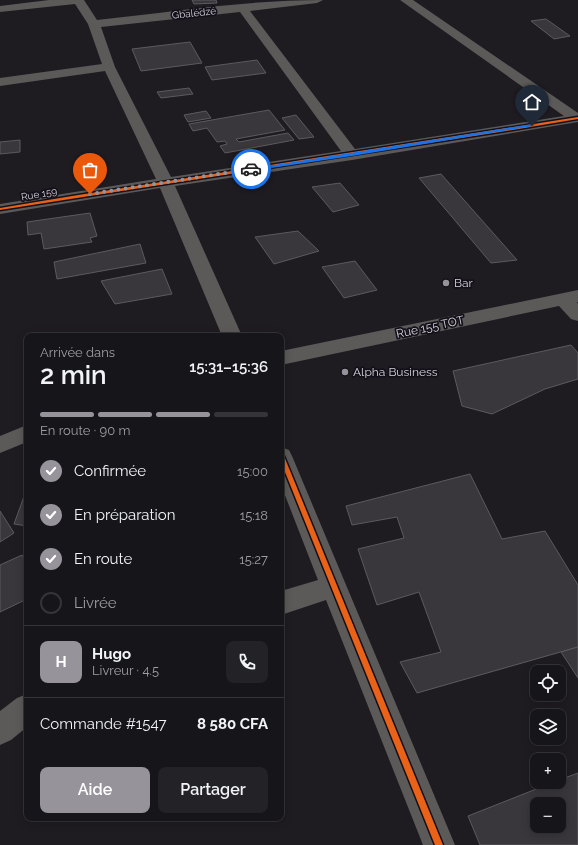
<!DOCTYPE html>
<html lang="fr">
<head>
<meta charset="utf-8">
<style>
	body { margin:0; font-family:Raleway,sans-serif; background:#232226; color:#f1f3f6; height:100vh; display:flex; flex-direction:column; font-size:15px; white-space:nowrap }
	* { box-sizing:border-box; margin:0 }
	p { font-size:13px; color:#9e9fa2 }
	.icon { flex:none; width:22px; height:22px; fill:none; stroke:currentColor; stroke-width:2; stroke-linecap:round; stroke-linejoin:round }
	.map { position:relative; flex:1; overflow:hidden }
	.sheet { position:absolute; left:24px; top:333px; width:260px; height:488px; display:flex; flex-direction:column; background:#161519; border-radius:8px; box-shadow:0 2px 10px #0003,0 0 0 1px #353438 }
	.sheet>* { flex:none }
	.tools { position:absolute; left:530px; top:665px; display:grid; gap:8px }
	.tools a { display:grid; place-items:center; width:36px; height:36px; border-radius:8px; background:#161519; box-shadow:0 2px 10px #0003,0 0 0 1px #353438; font-size:20px }
	.pin { position:absolute; display:grid; place-items:center; width:34px; height:34px; color:#fff; margin:-41px -17px; border-radius:50% 50% 50% 0; rotate:-45deg; box-shadow:0 0 4px #0007 }
	.pin .icon { rotate:45deg }
	.courier { position:absolute; display:grid; place-items:center; width:40px; height:40px; margin:-20px; border:3px solid #1a73e8; border-radius:50%; background:#fff; color:#222; box-shadow:0 1px 5px #0007 }
	.head em { font-style:normal; font-weight:600 }
	.head div { display:flex; flex-direction:column-reverse }
	.head { display:flex; align-items:center; justify-content:space-between; height:68px; padding:0 16px }
	h1 { font-size:26px; font-weight:600; line-height:30px }
	.bar { display:grid; grid-template-columns:repeat(4,1fr); gap:6px 4px; align-content:center; height:48px; padding:0 16px }
	.bar i { height:5px; border-radius:3px; background:#353438 }
	.bar .selected { background:#96939a }
	.bar p { grid-column:span 4 }
	.line { display:flex; align-items:center; gap:10px; padding:0 16px; border-top:1px solid #353438 }
	.line div { flex:1 }
	.round { display:grid; place-items:center; flex:none; width:42px; height:42px; border-radius:8px; background:#232226 }
	ol { padding:0 16px; list-style:none }
	li { display:flex; align-items:center; gap:12px; height:44px }
	li p { margin-inline-start:auto }
	li .icon { padding:4px; border-radius:50%; background:#96939a; color:#fff; stroke-width:4 }
	li:last-child { color:#9e9fa2 }
	li i { width:22px; height:22px; border:2px solid #353438; border-radius:50% }
	.action { display:flex; gap:8px; margin-top:auto; padding:8px 16px }
	.action a { flex:1; height:46px; border-radius:8px; background:#96939a; color:#fff; font-size:16px; font-weight:600; line-height:46px; text-align:center }
	.action a+a { background:#232226; color:#f1f3f6 }
	.map>svg:first-child { display:block }
</style>
</head>
<body>
<div class="map">
<svg width="578" height="845" viewBox="0 0 578 845">
	<rect width="100%" height="100%" fill="#1e1c21"/>
	<g fill="#39373c" stroke="#5c5a5f" fill-rule="evenodd">
		<polygon points="192,0 216,0 217,3 194,4"/>
		<polygon points="546,19 570,36 554,39 531,21"/>
		<polygon points="190,42 202,63 141,71 132,49"/>
		<polygon points="257,60 266,73 212,80 205,67"/>
		<polygon points="189,88 193,94 161,98 157,92"/>
		<polygon points="269,110 285,130 236,139 239,142 288,133 294,140 225,153 220,146 227,144 225,141 217,142 207,128 193,131 189,124"/>
		<polygon points="206,111 211,118 188,122 184,115"/>
		<polygon points="296,115 314,137 299,139 282,118"/>
		<polygon points="20,140 20,152 0,154 0,142"/>
		<polygon points="441,174 517,260 491,263 419,178"/>
		<polygon points="340,183 359,205 333,212 312,187"/>
		<polygon points="90,213 97,236 90,238 92,242 44,249 41,233 28,235 27,222"/>
		<polygon points="298,231 319,251 274,264 255,237"/>
		<polygon points="140,244 146,263 57,279 54,262"/>
		<polygon points="355,261 377,290 344,298 322,267"/>
		<polygon points="162,269 172,294 115,304 101,281"/>
		<polygon points="571,345 578,353 578,379 545,389 492,414 462,406 453,371"/>
		<polygon points="470,474 502,539 545,531 578,585 578,647 417,693 400,662 441,652 419,592 377,605 358,549 404,538 397,517 352,525 346,506"/>
		<polygon points="27,488 27,526 14,524"/>
		<polygon points="0,511 14,533 0,542"/>
		<polygon points="22,555 27,564 27,599 0,612 0,565"/>
		<polygon points="578,647 578,678 561,652"/>
		<path d="M578 773V845H480L468 816 554 782H559V780ZM537 804H559V826H537Z"/>
	</g>
	<g fill="none" stroke-linecap="round" stroke-linejoin="round">
		<g fill="#5b5a59" fill-rule="evenodd">
			<path d="M49 0H84L97 20C172 12 247 0 323 0L317 3 250 11 355 149 564 116 400 0H413L578 113V122L352 160 175 186 242 336H222L160 188 0 214V204L156 179 105 71 0 86V78L102 64 88 24 75 4 0 12V6ZM240 12 341 151 171 177 115 67 101 27Z"/>
			<polygon points="578,290 578,302 577,302 578,304 578,321 571,319 559,306 281,365 281,351"/>
			<polygon points="27,425 27,442 0,453 0,436"/>
			<polygon points="281,447 289,450 292,456 455,845 423,845 326,600 281,615 281,591 318,580 281,485"/>
			<polygon points="27,694 27,727 11,740 0,745 0,711 17,698"/>
		</g>
		<defs>
			<g id="cycleway">
				<polygon points="578,117 578,119 506,131 0,210 0,208 72,196"/>
				<polygon points="281,454 283,455 284,456 443,845 435,845 281,462"/>
			</g>
		</defs>
		<use href="#cycleway" stroke="#14101a" stroke-width="3"/>
		<use href="#cycleway" fill="#ea6118" fill-rule="evenodd"/>
	</g>
	<polygon fill="#1a73e8" points="532,124 533,126 352,156 251,171 249,169"/>
	<g fill="none" stroke-linecap="round" stroke-linejoin="round">
		<polyline stroke="#96939a" stroke-width="4" stroke-dasharray="0 7.2" points="90,194 251,169"/>
	</g>
	<g fill="#96939a" stroke="#14101a" stroke-width="1.5">
		<circle cx="446" cy="283" r="4"/>
		<circle cx="345" cy="372" r="4"/>
	</g>
	<g text-anchor="middle" dominant-baseline="central" stroke-width="3.5" stroke-linejoin="round" paint-order="stroke">
		<g font-size="10" fill="#d6d3db" stroke="#14101a">
			<text transform="translate(194 13) rotate(-6)">Gbalédzé</text>
			<text transform="translate(39 194) rotate(-10)">Rue 159</text>
		</g>
		<g font-size="12" fill="#d6d3db" stroke="#14101a" text-anchor="start">
			<text x="454" y="283">Bar</text>
			<text x="353" y="372">Alpha Business</text>
		</g>
		<g font-size="12" fill="#d6d3db" stroke="#14101a">
			<text transform="translate(430 327) rotate(-12)">Rue 155 TOT</text>
		</g>
	</g>
</svg>
<div class="tools">
<a><svg class="icon" aria-label="locate" viewBox="0 0 24 24"><circle cx="12" cy="12" r="6"/><path d="M12 2v4M12 18v4M2 12h4M18 12h4"/></svg></a>
<a><svg class="icon" aria-label="layers" viewBox="0 0 24 24"><path d="M12 4l9 5-9 5-9-5zM3 14l9 5 9-5"/></svg></a>
<a>+</a>
<a>−</a>
</div>
<div class="pin" style="left:90px;top:194px;background:#ea580c"><svg class="icon" aria-label="bag" viewBox="0 0 24 24"><path d="M5 8h14l-1 12H6zM9 8a3 3 0 0 1 6 0"/></svg></div>
<div class="pin" style="left:532px;top:126px;background:#1f2937"><svg class="icon" aria-label="home" viewBox="0 0 24 24"><path d="M3 11l9-7 9 7M6 9v11h12V9"/></svg></div>
<div class="courier" style="left:251px;top:169px"><svg class="icon" aria-label="car" viewBox="0 0 24 24"><path d="M5 17H2v-5l4-1 3-4h7l3 4 3 1v5h-3M9 17h6M6 11h13"/><circle cx="7" cy="17" r="2"/><circle cx="17" cy="17" r="2"/></svg></div>
<section class="sheet">
<div class="head"><div><h1>2 min</h1><p>Arrivée dans</p></div><em>15:31–15:36</em></div>
<div class="bar"><i class="selected"></i><i class="selected"></i><i class="selected"></i><i></i><p>En route · 90 m</p></div>
<ol>
<li><svg class="icon" aria-label="check" viewBox="0 0 24 24"><path d="M5 12l5 5 9-10"/></svg>Confirmée<p>15:00</p></li>
<li><svg class="icon" aria-label="check" viewBox="0 0 24 24"><path d="M5 12l5 5 9-10"/></svg>En préparation<p>15:18</p></li>
<li><svg class="icon" aria-label="check" viewBox="0 0 24 24"><path d="M5 12l5 5 9-10"/></svg>En route<p>15:27</p></li>
<li><i></i>Livrée</li>
</ol>
<div class="line" style="height:72px"><b class="round" style="background:#96939a;color:#fff">H</b><div><b>Hugo</b><p>Livreur · 4.5</p></div><a class="round"><svg class="icon" aria-label="phone" viewBox="0 0 24 24"><path d="M5 4h4l2 5-3 2q2 4 5 5l2-3 5 2v4C11 20 4 13 5 4z"/></svg></a></div>
<div class="line" style="height:52px"><div>Commande #1547</div><b>8 580 CFA</b></div>
<div class="action"><a>Aide</a><a>Partager</a></div>
</section>
</div>
</body>
</html>
